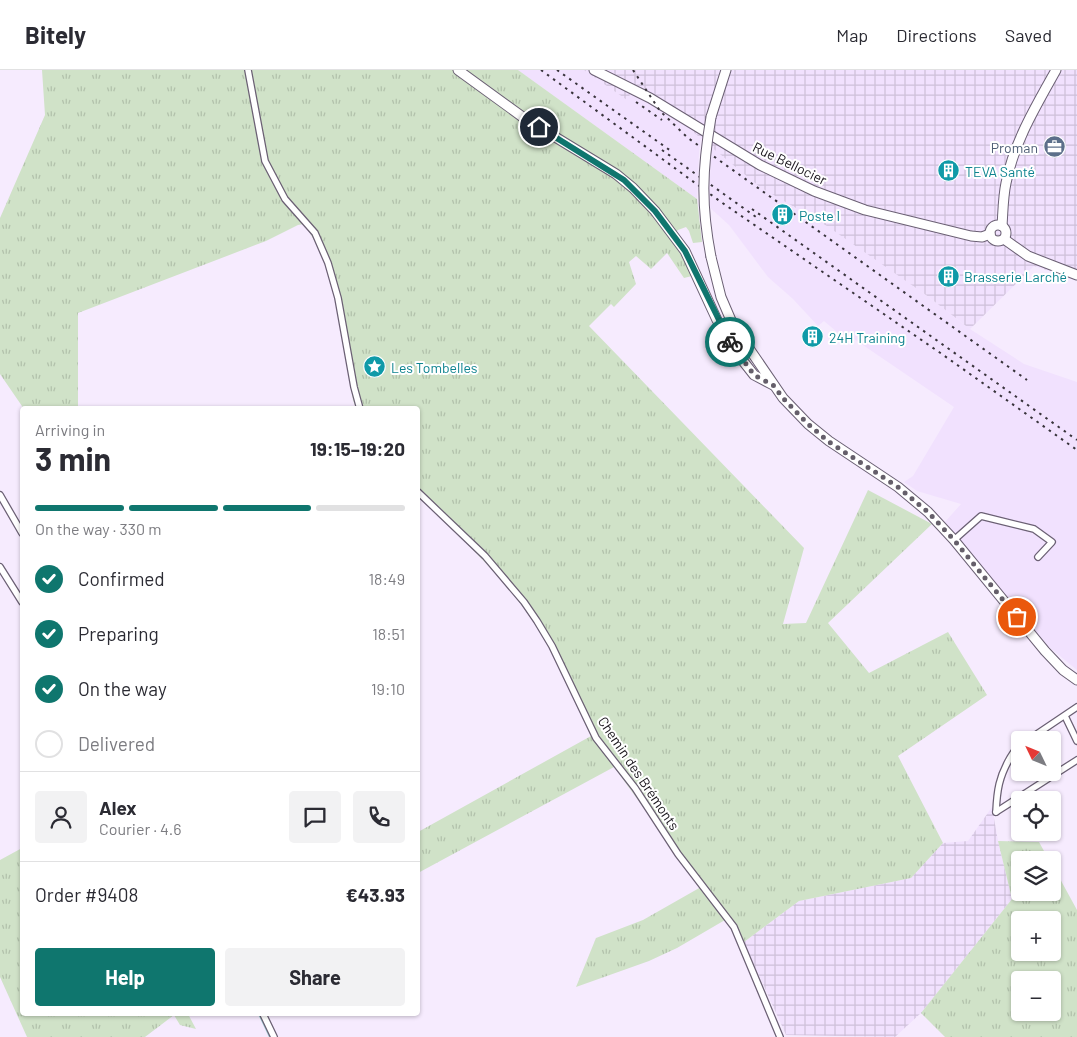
<!DOCTYPE html>
<html lang="en">
<head>
<meta charset="utf-8">
<style>
	body { margin:0; font-family:Barlow,sans-serif; background:#f2f2f3; color:#2b2b33; height:100vh; display:flex; flex-direction:column; font-size:19px; white-space:nowrap }
	* { box-sizing:border-box; margin:0 }
	p { font-size:16px; color:#7c7c81 }
	.icon { flex:none; width:28px; height:28px; fill:none; stroke:currentColor; stroke-width:2; stroke-linecap:round; stroke-linejoin:round }
	.map { position:relative; flex:1; overflow:hidden }
	.panel { position:absolute; left:20px; top:336px; width:400px; height:610px; display:flex; flex-direction:column; background:#fff; border-radius:5px; box-shadow:0 1px 4px #0004 }
	.panel>* { flex:none }
	.needle { width:32px; rotate:313deg }
	.fabs { position:absolute; left:1011px; top:661px; display:grid; gap:10px }
	.fabs a { display:grid; place-items:center; width:50px; height:50px; border-radius:5px; background:#fff; box-shadow:0 1px 4px #0004; font-size:25px }
	.pin { position:absolute; display:grid; place-items:center; width:42px; height:42px; color:#fff; margin:-21px; border:2px solid #fff; border-radius:50%; box-shadow:0 1px 5px #0007 }
	.courier { position:absolute; display:grid; place-items:center; width:50px; height:50px; margin:-25px; border:4px solid #0f766e; border-radius:50%; background:#fff; color:#222; box-shadow:0 1px 6px #0007 }
	.head em { font-style:normal; font-weight:700 }
	.head div { display:flex; flex-direction:column-reverse }
	.head { display:flex; align-items:center; justify-content:space-between; height:85px; padding:0 15px }
	h1 { font-size:32px; font-weight:700; line-height:38px }
	.bar { display:grid; grid-template-columns:repeat(4,1fr); gap:8px 5px; align-content:center; height:60px; padding:0 15px }
	.bar i { height:6px; border-radius:4px; background:#e1e1e2 }
	.bar .selected { background:#0f766e }
	.bar p { grid-column:span 4 }
	.line { display:flex; align-items:center; gap:12px; padding:0 15px; border-top:1px solid #e1e1e2 }
	.line div { flex:1 }
	.round { display:grid; place-items:center; flex:none; width:52px; height:52px; border-radius:5px; background:#f2f2f3 }
	ol { padding:0 15px; list-style:none }
	li { display:flex; align-items:center; gap:15px; height:55px }
	li p { margin-inline-start:auto }
	li .icon { padding:5px; border-radius:50%; background:#0f766e; color:#fff; stroke-width:4 }
	li:last-child { color:#7c7c81 }
	li i { width:28px; height:28px; border:2px solid #e1e1e2; border-radius:50% }
	.primary-button { display:flex; gap:10px; margin-top:auto; padding:10px 15px }
	.primary-button a { flex:1; height:58px; border-radius:5px; background:#0f766e; color:#fff; font-size:20px; font-weight:700; line-height:58px; text-align:center }
	.primary-button a+a { background:#f2f2f3; color:#2b2b33 }
	header { display:flex; align-items:center; gap:30px; box-sizing:border-box; height:70px; padding:0 25px; background:#fff; border-bottom:1px solid #e1e1e2 }
	header strong { font-size:24px }
	nav { display:flex; gap:28px; margin-inline-start:auto; font-size:18px }
	.map>svg:first-child { display:block }
</style>
</head>
<body>
<header>
<strong>Bitely</strong>
<nav><a>Map</a><a>Directions</a><a>Saved</a></nav>
</header>
<div class="map">
<svg width="1077" height="967" viewBox="0 0 1077 967">
	<defs>
		<pattern id="industrial-grid" width="8" height="8" patternUnits="userSpaceOnUse" patternTransform="scale(1.25)"><rect width="8" height="8" fill="#f1e1fe"/><path d="M0 4h8M4 0v8" fill="none" stroke="#cec0d9"/></pattern>
		<pattern id="grass-tufts" width="24" height="20" patternUnits="userSpaceOnUse" patternTransform="scale(1.25)"><rect width="24" height="20" fill="#d0e2c8"/><path d="M3 7l-1-3M5 7V3M7 7l1-3M15 17l-1-3M17 17v-4M19 17l1-3" fill="none" stroke="#b2c1ab"/></pattern>
	</defs>
	<rect width="100%" height="100%" fill="#f6ebfe"/>
	<g fill="#f1e1fe">
		<polygon points="518,0 584,0 626,29 631,23 670,43 701,68 699,82 697,129"/>
		<polygon points="712,77 755,103 926,225 970,259 1024,294 1077,312 1077,600 1049,577 945,452 961,434 917,421 904,412 913,406 954,337 854,269 850,273 824,251 818,256 793,229 768,207 729,155 708,136"/>
	</g>
	<g fill="url(#industrial-grid)">
		<polygon points="584,0 1077,0 1077,210 1034,196 970,259 926,225 827,156 760,117 670,43 631,23 627,30"/>
		<polygon points="992,737 998,771 1012,829 921,943 895,967 786,965 744,872 799,831 911,808 943,773 968,771"/>
	</g>
	<g fill="url(#grass-tufts)" fill-rule="evenodd">
		<path d="M42 0H518L697 129 702 172 693 173 689 161 686 157 678 160 670 168 682 186 692 206 684 208 667 183 651 199 636 186 629 192 636 214 614 237 611 234 589 256 804 478 783 554 806 553 868 420 932 454 828 553 869 603 948 562 987 625 898 686 943 773 911 808 799 831 744 872 725 850 677 878 649 891 576 917 596 868 643 850 701 817 614 697 418 803V762L591 666C572 627 556 585 532 550 500 503 458 465 418 426V339H356L353 330C344 275 337 200 304 154L298 155 266 171 78 243V339H24L0 304V148L45 45Z"/>
		<path d="M998 771 1039 772 1049 790H1020V822H1052L1053 796 1077 840V967H945L921 943 1012 829ZM1020 850H1052V882H1020ZM1020 910H1052V942H1020Z"/>
		<polygon points="22,778 22,944 188,944 196,959 180,955 174,945 145,967 27,967 0,907 0,790"/>
	</g>
	<g fill="none" stroke-linecap="round" stroke-linejoin="round">
		<polyline stroke="#9ecfd4" stroke-width="2" points="259,944 270,967"/>
		<defs>
			<g id="street">
				<polyline points="248,0 265,91 285,129 315,163 328,193 338,228 354,317 360,339"/>
				<polyline points="418,422 485,486 524,532 537,551 552,576 596,668 635,718 678,784 734,857 780,967"/>
				<polyline points="0,425 22,463"/>
				<polyline points="954,470 981,446 1034,459 1052,472 1038,487"/>
				<polyline points="0,497 22,532"/>
				<polyline points="1065,646 1077,671"/>
				<polyline points="1028,670 1077,637"/>
				<polyline points="996,742 1077,690"/>
				<path d="M996 742C997 720 999 707 1010 688 1013 683 1015 679 1020 676"/>
				<polyline points="263,944 274,967"/>
			</g>
			<g id="secondary">
				<polyline points="458,0 524,48 616,104 633,118 655,141 685,181 717,250 739,286 754,305 773,315"/>
				<polyline points="594,0 650,28 760,95 814,121 865,140 971,166 982,167 990,164"/>
				<circle cx="998" cy="163" r="8"/>
				<path d="M1002 156C1003 142 1003 127 1006 113 1014 72 1036 36 1056 0"/>
				<polyline points="1004,169 1028,186 1077,205"/>
			</g>
			<g id="primary">
				<polyline points="711,47 726,0"/>
				<polyline points="711,187 721,227 733,255 783,328 808,354 829,371 898,417 928,442 954,470 1045,581 1063,600 1077,610"/>
			</g>
		</defs>
		<use href="#street" stroke="#6b6074" stroke-width="8"/>
		<use href="#secondary" stroke="#6b6074" stroke-width="11"/>
		<use href="#primary" stroke="#6b6074" stroke-width="11"/>
		<use href="#street" stroke="#fff" stroke-width="5.5"/>
		<use href="#secondary" stroke="#fff" stroke-width="9"/>
		<use href="#primary" stroke="#fff" stroke-width="9"/>
		<g stroke="#38333b" stroke-width="2" stroke-dasharray="2.5 5" stroke-linecap="butt">
			<polyline points="541,0 721,132 939,282 1077,380"/>
			<polyline points="557,0 671,81"/>
			<polyline points="633,0 660,41 688,68 1027,310"/>
			<polyline points="636,32 662,50"/>
			<polyline points="662,80 756,147"/>
			<polyline points="752,139 1077,370"/>
		</g>
		<defs>
			<path id="primary-bridge" d="M711 47C702 100 701 135 711 187"/>
		</defs>
		<use href="#primary-bridge" stroke="#6b6074" stroke-width="11" stroke-linecap="butt"/>
		<use href="#primary-bridge" stroke="#fff" stroke-width="9"/>
	</g>
	<g fill="none" stroke-linecap="round" stroke-linejoin="round">
		<polyline stroke="#655f6a" stroke-width="5" stroke-dasharray="0 9" points="730,272 754,305 773,315 783,328 808,354 829,372 898,417 928,442 954,470 1017,547"/>
		<polyline stroke="#0f766e" stroke-width="6" points="539,57 624,110 655,141 685,181 730,272"/>
	</g>
	<defs>
		<symbol id="office-disc" viewBox="-11 -11 22 22"><circle r="9.5" fill="#5c6f8a" stroke="#fff"/><path d="M-6-3h4V-5.5h4V-3h4V5H-6ZM-1-4.5V-3h2v-1.5ZM-6 0V1H6V0Z" fill="#fff"/></symbol>
		<symbol id="building-disc" viewBox="-11 -11 22 22"><circle r="9.5" fill="#0f9aa8" stroke="#fff"/><path d="M-4-6H4V6H1V3H-1V6H-4ZM-2.5-4.3h1.7v1.8h-1.7ZM.8-4.3h1.7v1.8H.8ZM-2.5-1h1.7V.8h-1.7ZM.8-1h1.7V.8H.8Z" fill="#fff"/></symbol>
		<symbol id="sight-disc" viewBox="-11 -11 22 22"><circle r="9.5" fill="#0f9aa8" stroke="#fff"/><path d="M0-6L1.8-2.2L6-1.7L2.9 1.2L3.7 5.4L0 3.3L-3.7 5.4L-2.9 1.2L-6-1.7L-1.8-2.2Z" fill="#fff"/></symbol>
	</defs>
	<g fill-rule="evenodd">
		<use href="#office-disc" x="1042" y="64" width="25" height="25"/>
		<use href="#building-disc" x="936" y="88" width="25" height="25"/>
		<use href="#building-disc" x="770" y="132" width="25" height="25"/>
		<use href="#building-disc" x="936" y="194" width="25" height="25"/>
		<use href="#building-disc" x="800" y="254" width="25" height="25"/>
		<use href="#sight-disc" x="362" y="284" width="25" height="25"/>
	</g>
	<g text-anchor="middle" dominant-baseline="central" stroke-width="4" stroke-linejoin="round" paint-order="stroke">
		<g font-size="14" fill="#4e5e75" stroke="#fff" text-anchor="end">
			<text x="1038" y="77">Proman</text>
		</g>
		<g font-size="14" fill="#17131a" stroke="#fff">
			<text transform="translate(790 93) rotate(26)">Rue Bellocier</text>
			<text transform="translate(639 703) rotate(56)">Chemin des Brémonts</text>
		</g>
		<g font-size="14" fill="#0d838f" stroke="#fff" text-anchor="start">
			<text x="965" y="101">TEVA Santé</text>
			<text x="799" y="145">Poste I</text>
			<text x="964" y="206">Brasserie Larché</text>
			<text x="829" y="267">24H Training</text>
			<text x="391" y="297">Les Tombelles</text>
		</g>
	</g>
</svg>
<div class="fabs">
<a><svg class="needle" viewBox="-14 -14 28 28"><path d="M0-13l5 13h-10z" fill="#e53935"/><path d="M0 13l5-13h-10z" fill="#7c7c81"/></svg></a>
<a><svg class="icon" aria-label="locate" viewBox="0 0 24 24"><circle cx="12" cy="12" r="6"/><path d="M12 2v4M12 18v4M2 12h4M18 12h4"/></svg></a>
<a><svg class="icon" aria-label="layers" viewBox="0 0 24 24"><path d="M12 4l9 5-9 5-9-5zM3 14l9 5 9-5"/></svg></a>
<a>+</a>
<a>−</a>
</div>
<div class="pin" style="left:1017px;top:547px;background:#ea580c"><svg class="icon" aria-label="bag" viewBox="0 0 24 24"><path d="M5 8h14l-1 12H6zM9 8a3 3 0 0 1 6 0"/></svg></div>
<div class="pin" style="left:539px;top:57px;background:#1f2937"><svg class="icon" aria-label="home" viewBox="0 0 24 24"><path d="M3 11l9-7 9 7M6 9v11h12V9"/></svg></div>
<div class="courier" style="left:730px;top:272px"><svg class="icon" aria-label="bike" viewBox="0 0 24 24"><circle cx="6" cy="16" r="4"/><circle cx="18" cy="16" r="4"/><path d="M6 16l4-8h5l3 8M10 8l3 8H6M13 5h3"/></svg></div>
<section class="panel">
<div class="head"><div><h1>3 min</h1><p>Arriving in</p></div><em>19:15–19:20</em></div>
<div class="bar"><i class="selected"></i><i class="selected"></i><i class="selected"></i><i></i><p>On the way · 330 m</p></div>
<ol>
<li><svg class="icon" aria-label="check" viewBox="0 0 24 24"><path d="M5 12l5 5 9-10"/></svg>Confirmed<p>18:49</p></li>
<li><svg class="icon" aria-label="check" viewBox="0 0 24 24"><path d="M5 12l5 5 9-10"/></svg>Preparing<p>18:51</p></li>
<li><svg class="icon" aria-label="check" viewBox="0 0 24 24"><path d="M5 12l5 5 9-10"/></svg>On the way<p>19:10</p></li>
<li><i></i>Delivered</li>
</ol>
<div class="line" style="height:90px"><a class="round"><svg class="icon" aria-label="person" viewBox="0 0 24 24"><circle cx="12" cy="8" r="4"/><path d="M4 21q1-7 8-7t8 7"/></svg></a><div><b>Alex</b><p>Courier · 4.6</p></div><a class="round"><svg class="icon" aria-label="chat" viewBox="0 0 24 24"><path d="M4 5h16v11H9l-5 4z"/></svg></a><a class="round"><svg class="icon" aria-label="phone" viewBox="0 0 24 24"><path d="M5 4h4l2 5-3 2q2 4 5 5l2-3 5 2v4C11 20 4 13 5 4z"/></svg></a></div>
<div class="line" style="height:65px"><div>Order #9408</div><b>€43.93</b></div>
<div class="primary-button"><a>Help</a><a>Share</a></div>
</section>
</div>
</body>
</html>
